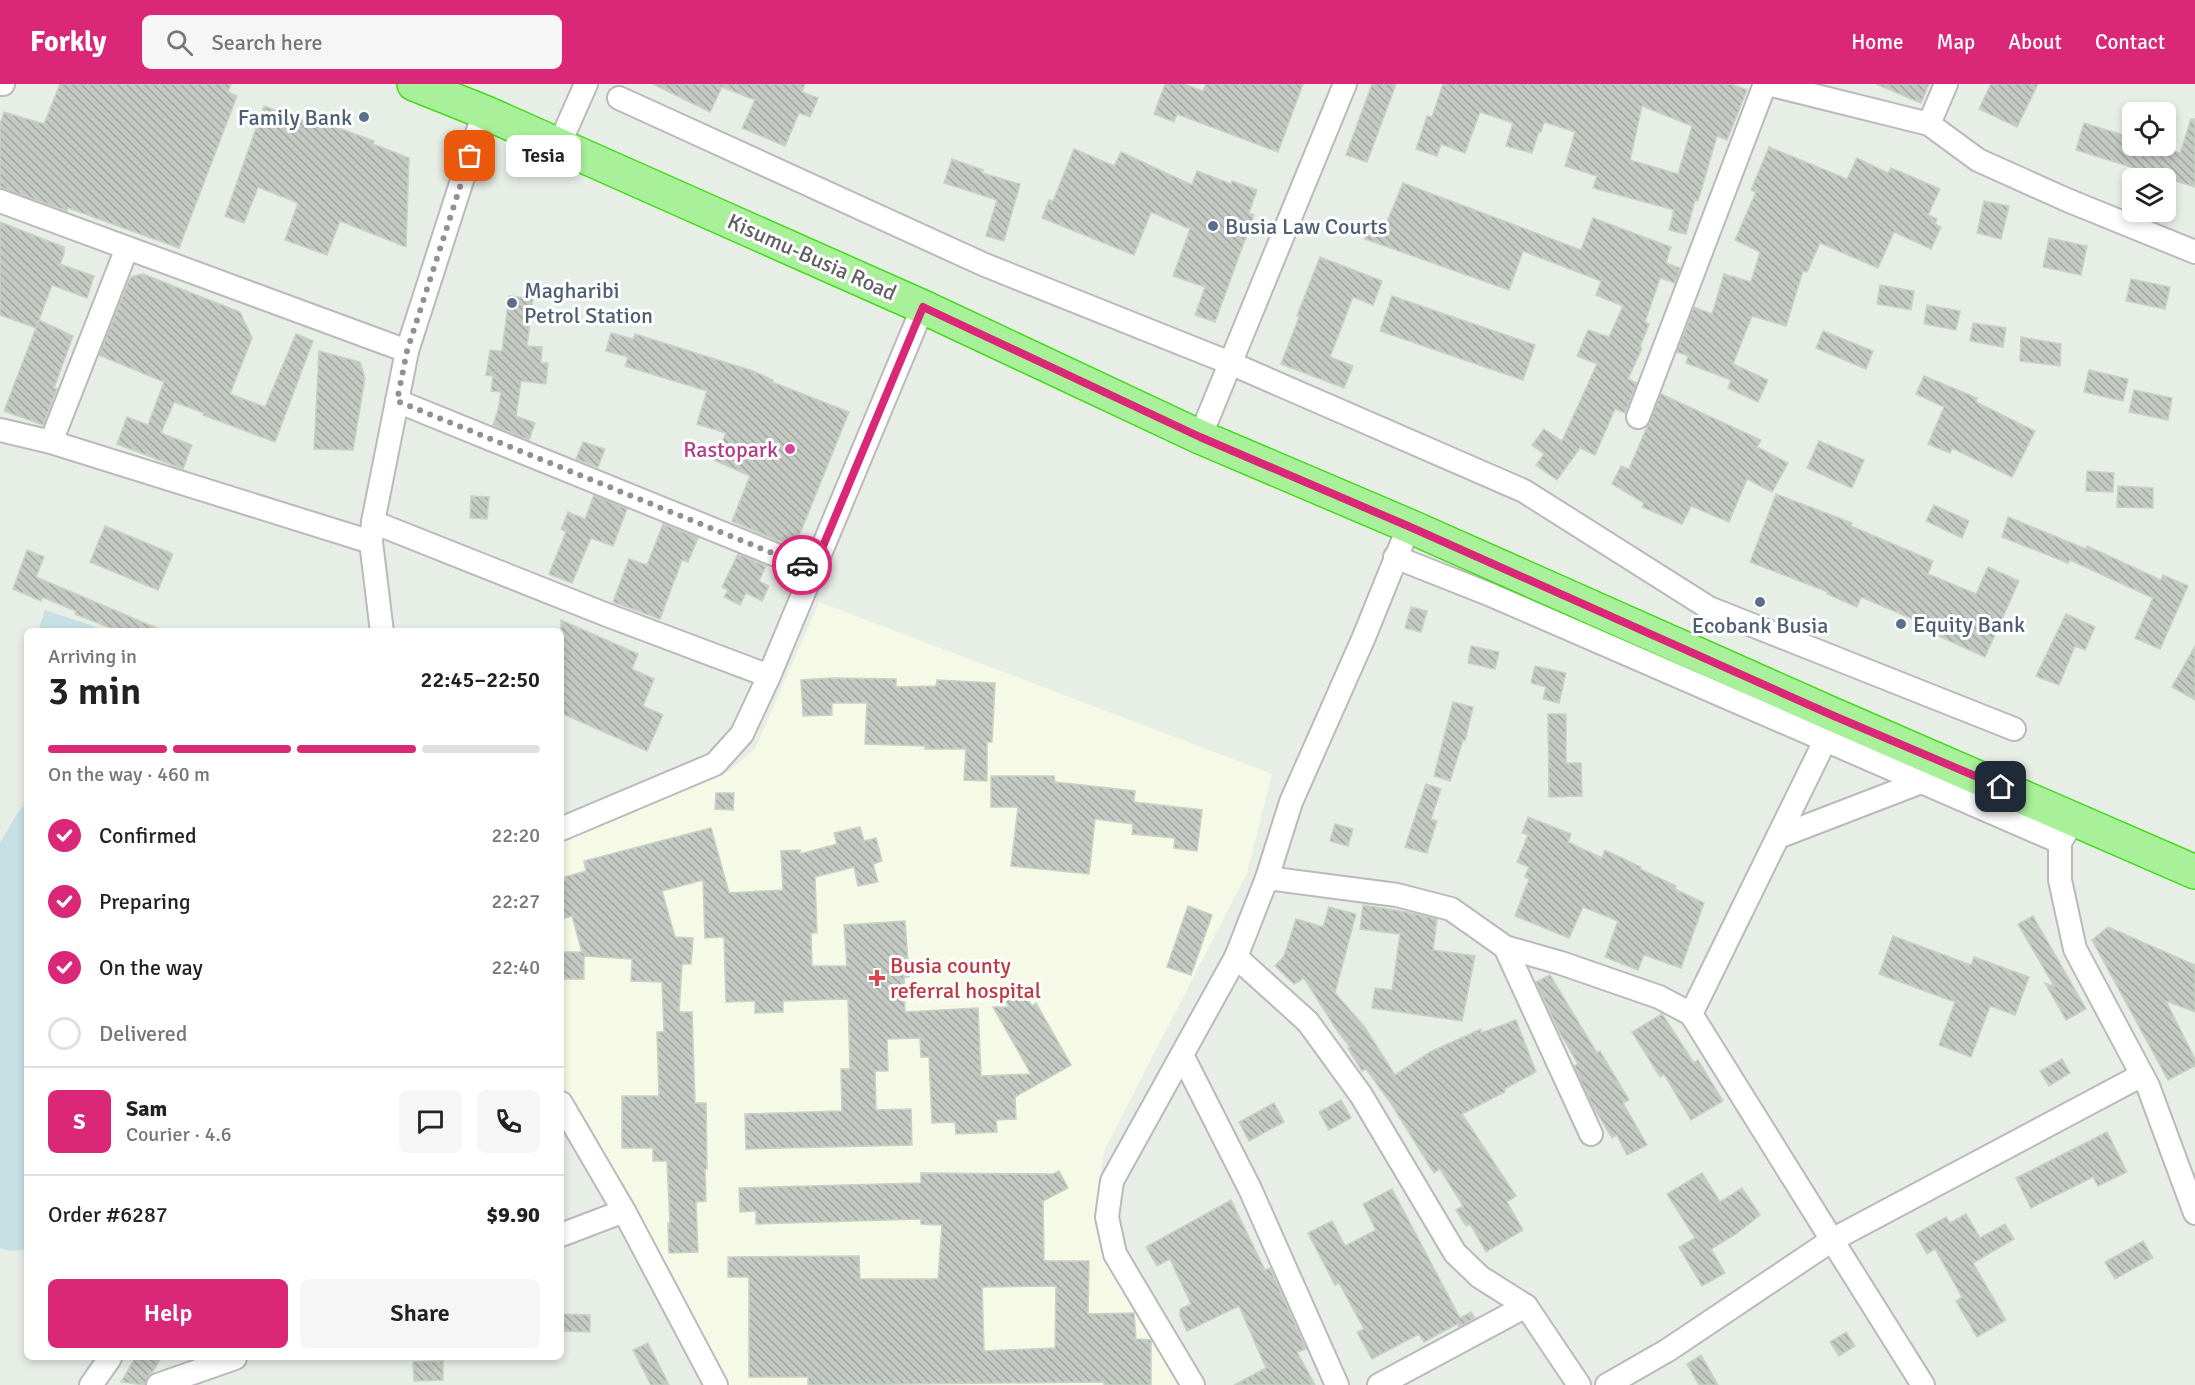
<!DOCTYPE html>
<html lang="en">
<head>
<meta charset="utf-8">
<style>
	body { margin:0; font-family:Signika,sans-serif; background:#f6f6f6; color:#222; height:100vh; display:flex; flex-direction:column; font-size:22px; white-space:nowrap }
	* { box-sizing:border-box; margin:0 }
	p { font-size:20px; color:#767676 }
	.icon { flex:none; width:33px; height:33px; fill:none; stroke:currentColor; stroke-width:2; stroke-linecap:round; stroke-linejoin:round }
	.map { position:relative; flex:1; overflow:hidden }
	.drawer { position:absolute; left:24px; top:544px; width:540px; height:732px; display:flex; flex-direction:column; background:#fff; border-radius:9px; box-shadow:0 3px 9px #0003 }
	.drawer>* { flex:none }
	.fabs { position:absolute; left:2122px; top:18px; display:grid; gap:12px }
	.fabs a { display:grid; place-items:center; width:54px; height:54px; border-radius:9px; background:#fff; box-shadow:0 3px 9px #0003; font-size:30px }
	.pin { position:absolute; display:grid; place-items:center; width:51px; height:51px; color:#fff; margin:-26px; border-radius:12px; box-shadow:0 3px 9px #0006 }
	.courier { position:absolute; display:grid; place-items:center; width:60px; height:60px; margin:-30px; border:4px solid #db2777; border-radius:50%; background:#fff; color:#222; box-shadow:0 2px 8px #0007 }
	.bubble { position:absolute; height:42px; border-radius:9px; background:#fff; box-shadow:0 3px 9px #0003; font-size:20px; font-weight:600; line-height:42px; text-align:center }
	.summary em { font-style:normal; font-weight:600 }
	.summary div { display:flex; flex-direction:column-reverse }
	.summary { display:flex; align-items:center; justify-content:space-between; height:102px; padding:0 24px }
	h1 { font-size:39px; font-weight:600; line-height:45px }
	.bar { display:grid; grid-template-columns:repeat(4,1fr); gap:9px 6px; align-content:center; height:72px; padding:0 24px }
	.bar i { height:8px; border-radius:4px; background:#e0e0e0 }
	.bar .selected { background:#db2777 }
	.bar p { grid-column:span 4 }
	.line { display:flex; align-items:center; gap:15px; padding:0 24px; border-top:2px solid #e0e0e0 }
	.line div { flex:1 }
	.round { display:grid; place-items:center; flex:none; width:63px; height:63px; border-radius:9px; background:#f6f6f6 }
	ol { padding:0 24px; list-style:none }
	li { display:flex; align-items:center; gap:18px; height:66px }
	li p { margin-inline-start:auto }
	li .icon { padding:6px; border-radius:50%; background:#db2777; color:#fff; stroke-width:4 }
	li:last-child { color:#767676 }
	li i { width:33px; height:33px; border:3px solid #e0e0e0; border-radius:50% }
	.cta { display:flex; gap:12px; margin-top:auto; padding:12px 24px }
	.cta a { flex:1; height:69px; border-radius:9px; background:#db2777; color:#fff; font-size:24px; font-weight:600; line-height:69px; text-align:center }
	.cta a+a { background:#f6f6f6; color:#222 }
	header { display:flex; align-items:center; gap:36px; box-sizing:border-box; height:84px; padding:0 30px; background:#db2777; color:#fff }
	header strong { font-size:28px }
	nav { display:flex; gap:33px; margin-inline-start:auto; font-size:21px }
	.search { width:420px; height:54px; background:#f6f6f6; display:flex; align-items:center; gap:15px; box-sizing:border-box; padding:0 21px; border-radius:9px; color:#767676; font-size:22px }
	.map>svg:first-child { display:block }
</style>
</head>
<body>
<header>
<strong>Forkly</strong>
<div class="search"><svg class="icon" aria-label="search" viewBox="0 0 24 24"><circle cx="10" cy="10" r="6"/><path d="M15 15l6 6"/></svg>Search here</div>
<nav><a>Home</a><a>Map</a><a>About</a><a>Contact</a></nav>
</header>
<div class="map">
<svg width="2195" height="1301" viewBox="0 0 2195 1301">
	<defs>
		<pattern id="building-back-hatch" width="6" height="6" patternUnits="userSpaceOnUse" patternTransform="scale(1.5)"><rect width="6" height="6" fill="#c4cac3"/><path d="M-1 5l2 2M0 0l6 6M5-1l2 2" fill="none" stroke="#a3a7a2"/></pattern>
	</defs>
	<rect width="100%" height="100%" fill="#e7eee6"/>
	<polygon fill="#f5f9e5" points="819,518 1272,690 1247,789 1104,1067 1094,1133 1179,1301 726,1301 561,998 561,759 728,688 755,665"/>
	<g fill="#c6e0e3">
		<polygon points="45,526 96,543 95,547 38,547"/>
		<polygon points="27,719 27,1165 10,1167 0,1164 0,759 18,728"/>
	</g>
	<g fill="url(#building-back-hatch)" stroke="#c8d2c5" stroke-width="1.5" fill-rule="evenodd">
		<polygon points="60,0 231,0 228,8 237,12 179,164 68,124 67,127 0,103 0,40 4,28 44,40"/>
		<polygon points="653,0 805,0 802,8 818,14 810,33 799,29 785,62 742,44 755,16 722,3 710,28"/>
		<polygon points="1165,0 1184,0 1203,7 1206,0 1303,0 1278,68 1177,30 1174,38 1154,30"/>
		<polygon points="1372,0 1396,0 1367,78 1346,71"/>
		<path d="M1443 0H1732L1747 6 1727 56 1717 52 1698 117 1695 116 1686 150 1669 146 1674 126 1593 104 1597 92 1565 82 1575 48 1544 38 1541 48 1539 47 1532 69 1506 62 1513 39 1480 28 1465 69 1441 60 1437 72 1416 65 1427 32 1432 33ZM1642 22 1692 42 1678 90 1630 76Z"/>
		<polygon points="1876,0 1929,0 1921,19"/>
		<polygon points="1991,0 2038,0 2017,43 1979,25"/>
		<polygon points="264,22 323,44 325,39 374,57 373,60 409,74 406,163 340,137 327,171 285,156 298,119 258,103 244,139 225,132"/>
		<polygon points="2191,35 2195,35 2195,103 2076,66 2084,39 2133,54 2133,62 2157,62 2180,69"/>
		<polygon points="1769,63 1847,95 1857,74 1888,89 1891,84 1940,105 1928,131 1937,135 1935,140 1941,143 1931,165 1894,148 1878,184 1820,159 1807,188 1803,187 1786,242 1752,232 1733,280 1768,296 1758,318 1728,304 1731,296 1686,279 1688,272 1677,268 1694,223 1712,230 1724,190 1751,198 1760,168 1735,156 1756,108 1751,106"/>
		<polygon points="1074,65 1114,82 1121,68 1192,101 1197,87 1231,100 1232,97 1257,106 1249,129 1254,131 1215,238 1195,231 1205,203 1173,192 1190,145 1151,128 1134,171 1042,134 1049,116 1053,117"/>
		<polygon points="952,75 983,86 982,89 1020,100 1004,157 986,152 997,116 944,99"/>
		<polygon points="1403,99 1581,166 1593,134 1671,163 1666,179 1680,184 1675,199 1660,194 1645,238 1649,240 1640,263 1642,264 1628,295 1637,299 1625,329 1615,325 1595,371 1580,364 1557,396 1536,381 1544,370 1532,361 1544,345 1562,357 1597,280 1577,272 1588,246 1609,253 1623,222 1596,211 1601,197 1523,167 1509,206 1365,155 1372,135 1386,140"/>
		<polygon points="1984,117 2009,122 2001,155 1977,149"/>
		<polygon points="0,138 64,163 64,170 60,180 94,192 87,214 52,201 36,244 0,231"/>
		<polygon points="2049,154 2087,162 2081,191 2043,183"/>
		<polygon points="1320,173 1382,197 1373,221 1353,213 1330,273 1353,282 1344,304 1281,280 1299,233 1297,232"/>
		<polygon points="143,190 240,228 252,254 230,310 265,323 296,250 313,257 275,358 203,331 204,329 174,318 161,349 192,361 183,385 117,360 127,333 148,341 164,298 99,271 129,196 133,192"/>
		<polygon points="2131,195 2170,203 2165,225 2126,217"/>
		<polygon points="1880,201 1914,207 1911,226 1877,220"/>
		<polygon points="509,212 533,215 527,262 542,263 541,279 548,279 546,300 521,297 516,332 535,339 529,356 493,341 498,326 501,308 491,307 493,292 486,291 490,266 502,267"/>
		<polygon points="1392,212 1535,261 1523,296 1380,247"/>
		<polygon points="1927,221 1960,227 1956,246 1924,240"/>
		<polygon points="39,236 73,252 54,304 57,305 43,341 4,327"/>
		<polygon points="1973,239 2006,244 2003,263 1970,257"/>
		<polygon points="1823,247 1873,267 1866,285 1816,264"/>
		<polygon points="611,249 633,255 635,250 753,287 773,296 772,298 849,328 795,462 779,456 778,457 732,437 750,392 714,376 726,349 697,340 707,307 625,282 628,273 606,267"/>
		<polygon points="2021,253 2061,260 2060,282 2020,277"/>
		<polygon points="319,267 360,278 365,294 353,366 314,365"/>
		<polygon points="2089,286 2128,295 2123,317 2084,308"/>
		<polygon points="1924,292 1977,314 1976,318 2035,347 2012,393 1952,364 1950,369 1928,360 1944,323 1916,310"/>
		<polygon points="2134,306 2172,314 2168,336 2129,328"/>
		<polygon points="1661,310 1761,356 1757,363 1788,379 1772,408 1747,395 1729,438 1691,422 1682,440 1642,423 1644,419 1612,400 1621,382 1629,385"/>
		<polygon points="1819,357 1864,376 1852,404 1807,384"/>
		<polygon points="583,358 605,365 598,383 576,375"/>
		<polygon points="2087,387 2114,389 2113,408 2086,407"/>
		<polygon points="2118,402 2153,404 2153,424 2117,423"/>
		<polygon points="1776,410 1852,439 1851,442 1933,477 1928,490 1976,510 1988,483 2019,497 1985,573 1934,550 1936,545 1861,513 1857,523 1827,510 1828,508 1750,478"/>
		<polygon points="594,411 627,425 613,462 591,454 572,499 549,490 566,448 561,445 568,428 585,435"/>
		<polygon points="471,412 489,413 487,435 470,434"/>
		<polygon points="1934,421 1969,437 1962,454 1926,437"/>
		<polygon points="2008,433 2086,465 2087,462 2161,496 2163,491 2188,502 2160,565 2135,554 2153,514 2070,476 2068,479 2002,453"/>
		<polygon points="663,440 698,454 688,478 682,476 660,535 613,518 629,475 647,481"/>
		<polygon points="105,442 173,470 158,506 90,478"/>
		<polygon points="27,466 44,473 36,493 166,548 121,548 75,530 76,527 42,513 41,517 13,505"/>
		<polygon points="738,470 766,482 759,497 769,502 762,517 746,509 740,521 724,513 728,506 722,503"/>
		<polygon points="1411,523 1427,527 1421,548 1405,544"/>
		<polygon points="2066,530 2095,543 2085,566 2075,562 2059,601 2036,592"/>
		<polygon points="561,536 638,570 632,585 654,595 643,622 663,631 647,667 561,629"/>
		<polygon points="1471,562 1499,568 1495,585 1468,579"/>
		<polygon points="2195,562 2195,616 2172,603"/>
		<polygon points="1535,582 1566,589 1559,619 1543,615 1546,603 1531,599"/>
		<polygon points="831,594 896,595 896,603 936,602 937,596 995,599 992,658 987,658 987,697 964,696 966,665 925,665 925,662 865,660 867,619 832,619 832,631 803,632 801,596"/>
		<polygon points="1453,618 1473,623 1465,657 1463,656 1450,697 1434,692"/>
		<polygon points="1548,630 1566,630 1566,679 1581,679 1582,712 1549,713"/>
		<polygon points="991,692 1054,692 1055,698 1135,707 1134,718 1202,726 1197,767 1174,764 1175,754 1132,750 1133,740 1095,735 1089,790 1011,782 1018,723 991,723"/>
		<polygon points="1426,700 1441,705 1431,735 1437,737 1427,769 1405,763"/>
		<polygon points="716,709 734,709 733,726 715,725"/>
		<polygon points="1528,733 1571,750 1568,758 1602,774 1605,766 1641,783 1640,785 1676,802 1675,805 1704,819 1681,884 1644,871 1638,886 1605,873 1618,837 1583,823 1569,854 1515,832 1529,795 1525,793 1529,783 1517,778 1528,751 1522,749"/>
		<polygon points="1335,740 1353,745 1348,762 1330,757"/>
		<polygon points="860,743 864,757 876,754 882,777 873,780 878,798 858,802 854,783 815,793 817,849 811,849 812,882 847,882 844,841 905,837 909,893 904,893 905,928 978,924 981,992 1031,990 993,923 1009,923 1002,910 1020,900 1032,922 1036,919 1071,981 1015,1013 1016,1035 996,1036 997,1048 956,1050 955,1038 932,1039 929,973 921,973 920,954 887,955 888,987 875,987 876,1026 911,1025 912,1061 746,1065 745,1030 842,1027 841,985 850,985 848,915 783,917 783,928 755,929 755,917 726,918 724,853 705,854 703,796 662,807 675,853 693,854 691,880 682,880 679,928 692,928 695,1019 706,1019 707,1085 705,1085 706,1117 696,1118 698,1168 669,1169 668,1139 670,1139 667,1077 653,1077 653,1064 622,1064 622,1012 659,1012 657,948 664,948 662,898 631,897 632,875 584,872 584,895 561,895 561,868 582,868 572,832 561,835 561,794 586,787 584,777 711,744 729,809 783,806 781,767 800,766 800,770 837,760 834,749"/>
		<polygon points="1363,821 1407,828 1437,835 1433,866 1475,872 1462,937 1372,924 1375,904 1392,906 1400,850 1360,845"/>
		<polygon points="1188,822 1212,831 1191,891 1167,883"/>
		<polygon points="1329,823 1356,830 1335,909 1364,942 1395,991 1430,968 1481,945 1481,949 1516,936 1536,988 1504,1005 1505,1008 1462,1030 1516,1112 1507,1118 1523,1146 1486,1168 1470,1140 1466,1142 1456,1126 1463,1122 1440,1085 1434,1089 1390,1018 1366,985 1362,987 1348,964 1350,963 1338,948 1304,894 1294,900 1275,882 1284,872 1296,835 1323,843"/>
		<polygon points="2033,832 2086,925 2066,936 2045,899 2054,902 2018,840"/>
		<polygon points="2108,843 2195,881 2195,928 2166,917 2195,975 2195,982 2168,996 2092,856"/>
		<polygon points="1893,852 1971,881 1974,873 2029,893 2015,931 1990,922 1971,973 1939,961 1955,918 1879,890"/>
		<polygon points="1550,891 1597,969 1600,967 1629,1016 1623,1019 1647,1061 1627,1071 1617,1051 1612,1054 1594,1024 1574,982 1578,980 1559,947 1536,898"/>
		<polygon points="1662,930 1694,979 1698,976 1723,1017 1691,1036 1664,990 1660,993 1632,948"/>
		<polygon points="2062,975 2070,989 2049,1002 2040,987"/>
		<polygon points="1341,1016 1351,1034 1329,1046 1319,1028"/>
		<polygon points="1274,1019 1284,1038 1249,1057 1239,1038"/>
		<polygon points="2107,1048 2127,1088 2098,1102 2093,1093 2031,1124 2016,1094"/>
		<path d="M1059 1087 1068 1104 1043 1117 1044 1177H1089L1088 1230 1134 1229 1136 1255 1151 1256V1301H1104V1298L808 1301V1293H749V1193H728V1173L859 1172 860 1195H938L942 1141 921 1140V1135L756 1140V1127L740 1128 739 1104 921 1099V1089L1053 1090ZM1056 1202 1055 1264 984 1267 982 1203Z"/>
		<polygon points="1702,1089 1720,1118 1742,1104 1760,1131 1736,1150 1711,1165 1725,1189 1702,1202 1679,1163 1695,1154 1667,1110"/>
		<polygon points="1392,1105 1460,1234 1471,1228 1475,1234 1459,1243 1457,1240 1424,1258 1419,1250 1372,1275 1357,1248 1364,1245 1339,1199 1335,1201 1308,1149 1332,1137 1345,1162 1376,1146 1363,1120"/>
		<polygon points="1231,1116 1265,1186 1270,1184 1306,1265 1297,1268 1315,1301 1234,1301 1266,1284 1239,1222 1187,1247 1180,1232 1180,1225 1191,1220 1170,1175 1157,1182 1146,1163"/>
		<polygon points="1966,1130 1980,1154 2005,1140 2014,1155 1973,1179 2006,1236 1977,1253 1956,1217 1962,1213 1935,1165 1927,1170 1916,1150 1946,1133 1950,1139"/>
		<polygon points="2143,1157 2153,1174 2115,1195 2105,1178"/>
		<polygon points="561,1230 590,1231 590,1248 561,1247"/>
		<polygon points="1846,1248 1855,1262 1839,1272 1830,1258"/>
		<polygon points="648,1259 669,1301 651,1301 633,1266"/>
		<polygon points="1701,1271 1718,1301 1699,1301 1687,1280"/>
		<polygon points="135,1274 161,1274 152,1289 147,1293 145,1301 121,1298"/>
		<polygon points="443,1277 443,1296 414,1297 413,1278"/>
	</g>
	<g fill="none" stroke-linecap="round" stroke-linejoin="round">
		<defs>
			<g id="street">
				<polyline points="0,0 3,0"/>
				<polyline points="1768,0 1929,40 1978,76 2067,116 2195,168"/>
				<polyline points="619,14 985,181 1230,279 1524,407 1709,524 2014,645"/>
				<polyline points="1929,40 1946,0"/>
				<polyline points="559,61 586,0"/>
				<polyline points="0,117 407,267"/>
				<polyline points="397,317 813,486"/>
				<polyline points="1638,333 1765,0"/>
				<polyline points="0,346 51,358 371,458"/>
				<polyline points="1200,353 1345,0"/>
				<polyline points="51,358 127,164"/>
				<polyline points="373,438 607,531 769,592"/>
				<polyline points="1395,473 1491,511 2060,758"/>
				<polyline points="382,548 371,458 373,438 407,267 484,28"/>
				<polyline points="1834,631 1819,669 1691,930 1832,1156 2142,991"/>
				<polyline points="561,745 715,680 742,650 769,592 923,223"/>
				<polyline points="2067,747 2060,758 2060,796 2075,865 2148,1002 2195,1129"/>
				<polyline points="1778,753 1921,698"/>
				<polyline points="1267,794 1397,811 1451,825 1505,863 1561,879 1659,913 1691,930"/>
				<polyline points="1505,863 1591,1050"/>
				<polyline points="1236,873 1308,938 1361,1011 1455,1169 1480,1193 1526,1222 1579,1301"/>
				<polyline points="1182,971 1250,1105 1337,1301"/>
				<polyline points="561,1019 624,1127 716,1301"/>
				<polyline points="561,1151 624,1127"/>
				<polyline points="91,1301 110,1274"/>
				<polyline points="158,1301 235,1274"/>
				<polyline points="1193,1301 1115,1170 1107,1133 1112,1097 1236,873 1267,794 1291,718 1364,553 1409,442"/>
				<polyline points="1379,1301 1526,1222"/>
				<polyline points="1607,1301 1668,1266 1832,1156 1923,1301"/>
			</g>
			<polyline id="highway" points="414,0 484,28 923,223 1200,353 1409,442 1834,631 2195,788"/>
		</defs>
		<use href="#street" stroke="#bcb8be" stroke-width="26"/>
		<use href="#highway" stroke="#44da1a" stroke-width="36"/>
		<use href="#street" stroke="#fff" stroke-width="22"/>
		<use href="#highway" stroke="#a8f19a" stroke-width="33"/>
	</g>
	<g fill="none" stroke-linecap="round" stroke-linejoin="round">
		<polyline stroke="#919092" stroke-width="6" stroke-dasharray="0 10.8" points="470,72 407,267 397,317 802,481"/>
		<polyline stroke="#db2777" stroke-width="8" points="802,481 813,486 923,223 1200,353 1408,442 1834,632 2001,703"/>
	</g>
	<g fill="#5c6f8a" stroke="#fff" stroke-width="2">
		<circle cx="364" cy="33" r="6"/>
		<circle cx="1213" cy="142" r="6"/>
		<circle cx="512" cy="219" r="6"/>
		<circle cx="1760" cy="518" r="6"/>
		<circle cx="1901" cy="540" r="6"/>
	</g>
	<circle fill="#d1479c" stroke="#fff" stroke-width="2" cx="790" cy="365" r="6"/>
	<path fill="#e0444e" stroke="#fff" stroke-width="2" d="M874 885h6v6h6v6h-6v6h-6v-6h-6v-6h6z"/>
	<g text-anchor="middle" dominant-baseline="central" stroke-width="6" stroke-linejoin="round" paint-order="stroke">
		<g font-size="22" fill="#4e5e75" stroke="#fff" text-anchor="start">
			<text x="352" y="33" text-anchor="end">Family Bank</text>
			<text x="1225" y="142">Busia Law Courts</text>
			<text x="524" y="206">Magharibi<tspan x="524" dy="25">Petrol Station</tspan></text>
			<text x="1913" y="540">Equity Bank</text>
			<text x="1760" y="541" text-anchor="middle">Ecobank Busia</text>
		</g>
		<g font-size="22" fill="#625e65" stroke="#fff">
			<text transform="translate(812 173) rotate(24)">Kisumu-Busia Road</text>
		</g>
		<g font-size="22" fill="#b23c85" stroke="#fff" text-anchor="end">
			<text x="778" y="365">Rastopark</text>
		</g>
		<g font-size="22" fill="#be3a42" stroke="#fff" text-anchor="start">
			<text x="890" y="881">Busia county<tspan x="890" dy="25">referral hospital</tspan></text>
		</g>
	</g>
</svg>
<div class="fabs">
<a><svg class="icon" aria-label="locate" viewBox="0 0 24 24"><circle cx="12" cy="12" r="6"/><path d="M12 2v4M12 18v4M2 12h4M18 12h4"/></svg></a>
<a><svg class="icon" aria-label="layers" viewBox="0 0 24 24"><path d="M12 4l9 5-9 5-9-5zM3 14l9 5 9-5"/></svg></a>
</div>
<div class="pin" style="left:470px;top:72px;background:#ea580c"><svg class="icon" aria-label="bag" viewBox="0 0 24 24"><path d="M5 8h14l-1 12H6zM9 8a3 3 0 0 1 6 0"/></svg></div>
<div class="pin" style="left:2001px;top:703px;background:#1f2937"><svg class="icon" aria-label="home" viewBox="0 0 24 24"><path d="M3 11l9-7 9 7M6 9v11h12V9"/></svg></div>
<div class="courier" style="left:802px;top:481px"><svg class="icon" aria-label="car" viewBox="0 0 24 24"><path d="M5 17H2v-5l4-1 3-4h7l3 4 3 1v5h-3M9 17h6M6 11h13"/><circle cx="7" cy="17" r="2"/><circle cx="17" cy="17" r="2"/></svg></div>
<div class="bubble" style="left:506px;top:51px;width:75px">Tesia</div>
<section class="drawer">
<div class="summary"><div><h1>3 min</h1><p>Arriving in</p></div><em>22:45–22:50</em></div>
<div class="bar"><i class="selected"></i><i class="selected"></i><i class="selected"></i><i></i><p>On the way · 460 m</p></div>
<ol>
<li><svg class="icon" aria-label="check" viewBox="0 0 24 24"><path d="M5 12l5 5 9-10"/></svg>Confirmed<p>22:20</p></li>
<li><svg class="icon" aria-label="check" viewBox="0 0 24 24"><path d="M5 12l5 5 9-10"/></svg>Preparing<p>22:27</p></li>
<li><svg class="icon" aria-label="check" viewBox="0 0 24 24"><path d="M5 12l5 5 9-10"/></svg>On the way<p>22:40</p></li>
<li><i></i>Delivered</li>
</ol>
<div class="line" style="height:108px"><b class="round" style="background:#db2777;color:#fff">S</b><div><b>Sam</b><p>Courier · 4.6</p></div><a class="round"><svg class="icon" aria-label="chat" viewBox="0 0 24 24"><path d="M4 5h16v11H9l-5 4z"/></svg></a><a class="round"><svg class="icon" aria-label="phone" viewBox="0 0 24 24"><path d="M5 4h4l2 5-3 2q2 4 5 5l2-3 5 2v4C11 20 4 13 5 4z"/></svg></a></div>
<div class="line" style="height:78px"><div>Order #6287</div><b>$9.90</b></div>
<div class="cta"><a>Help</a><a>Share</a></div>
</section>
</div>
</body>
</html>
